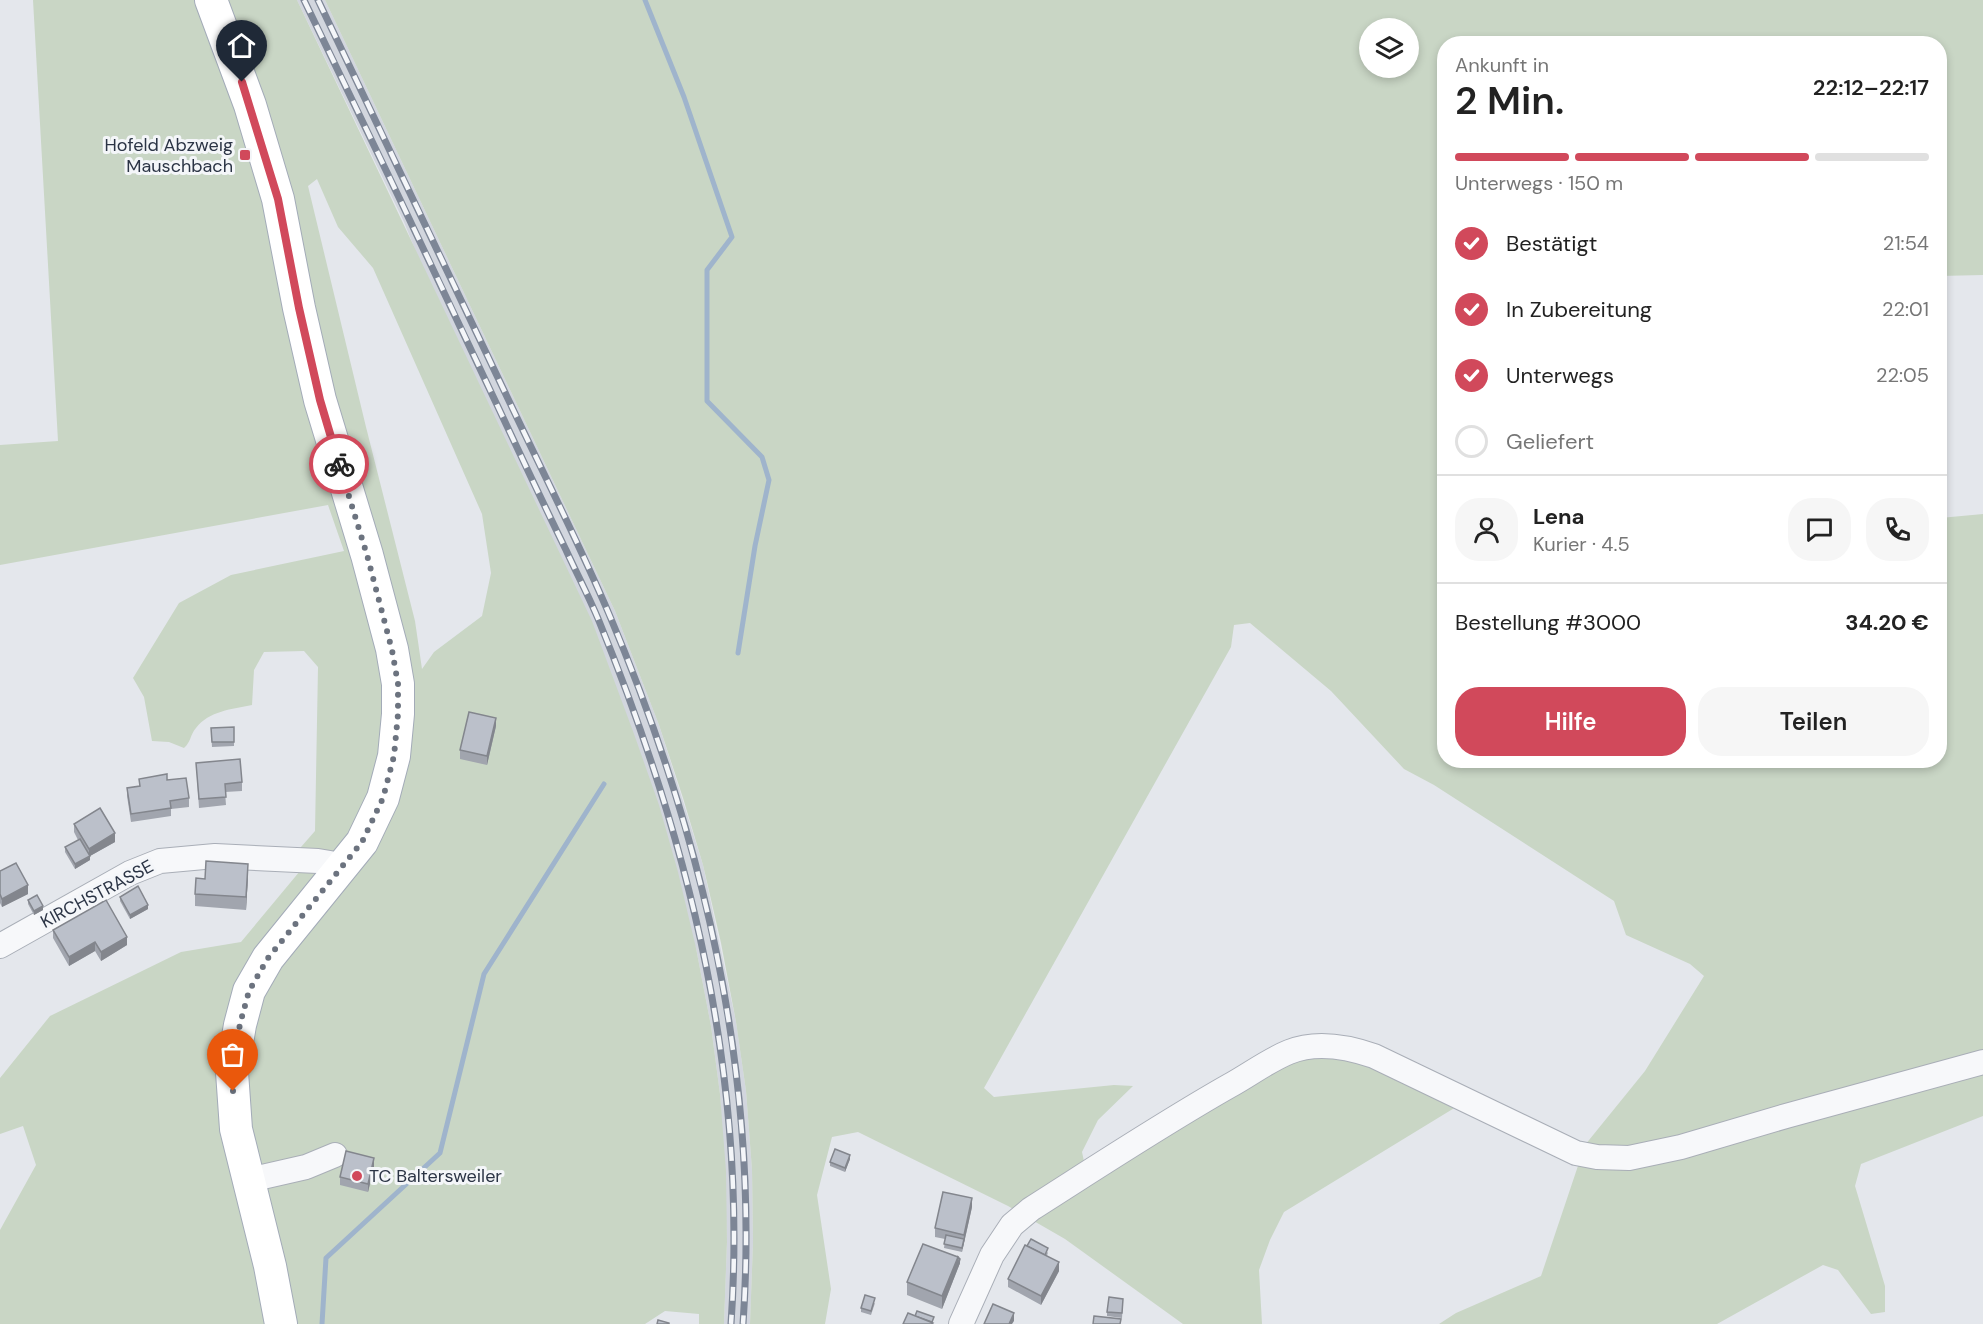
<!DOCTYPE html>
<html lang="de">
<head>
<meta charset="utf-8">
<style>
	body { margin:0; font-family:"DM Sans",sans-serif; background:#f6f6f6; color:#222; height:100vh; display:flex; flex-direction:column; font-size:22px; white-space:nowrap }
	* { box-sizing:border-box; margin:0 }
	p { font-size:20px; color:#767676 }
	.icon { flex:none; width:33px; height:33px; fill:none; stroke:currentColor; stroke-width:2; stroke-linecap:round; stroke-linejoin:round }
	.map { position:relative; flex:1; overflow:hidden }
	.details { position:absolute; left:1437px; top:36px; width:510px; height:732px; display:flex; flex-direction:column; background:#fff; border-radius:24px; box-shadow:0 3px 9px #0003 }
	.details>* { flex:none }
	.fabs { position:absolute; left:1359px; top:18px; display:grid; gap:12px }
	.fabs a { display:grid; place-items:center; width:60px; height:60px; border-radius:50%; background:#fff; box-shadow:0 3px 9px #0003; font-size:30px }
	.pin { position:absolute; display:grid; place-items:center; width:51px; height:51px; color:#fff; margin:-62px -26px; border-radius:50% 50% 50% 0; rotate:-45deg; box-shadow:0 0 6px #0007 }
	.pin .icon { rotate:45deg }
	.courier { position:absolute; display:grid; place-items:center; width:60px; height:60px; margin:-30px; border:4px solid #d1495b; border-radius:50%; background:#fff; color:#222; box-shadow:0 2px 8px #0007 }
	.overview em { font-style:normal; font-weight:600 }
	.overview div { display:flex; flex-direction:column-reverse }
	.overview { display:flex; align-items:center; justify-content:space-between; height:102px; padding:0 18px }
	h1 { font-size:39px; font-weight:600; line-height:45px }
	.bar { display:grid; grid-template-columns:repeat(4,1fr); gap:9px 6px; align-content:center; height:72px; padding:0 18px }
	.bar i { height:8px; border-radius:4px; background:#e0e0e0 }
	.bar .active { background:#d1495b }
	.bar p { grid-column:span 4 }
	.line { display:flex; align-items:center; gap:15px; padding:0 18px; border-top:2px solid #e0e0e0 }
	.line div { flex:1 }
	.round { display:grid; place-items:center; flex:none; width:63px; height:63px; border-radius:24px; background:#f6f6f6 }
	ol { padding:0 18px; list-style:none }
	li { display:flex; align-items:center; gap:18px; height:66px }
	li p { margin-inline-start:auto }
	li .icon { padding:6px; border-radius:50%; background:#d1495b; color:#fff; stroke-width:4 }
	li:last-child { color:#767676 }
	li i { width:33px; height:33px; border:3px solid #e0e0e0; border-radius:50% }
	.primary-button { display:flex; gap:12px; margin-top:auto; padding:12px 18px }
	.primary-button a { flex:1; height:69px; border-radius:24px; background:#d1495b; color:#fff; font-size:24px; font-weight:600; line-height:69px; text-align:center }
	.primary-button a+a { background:#f6f6f6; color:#222 }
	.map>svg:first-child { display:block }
</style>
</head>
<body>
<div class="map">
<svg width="1983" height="1324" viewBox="0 0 1983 1324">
	<rect width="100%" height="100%" fill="#e4e7ec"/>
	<polygon fill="#d2d6de" points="297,0 325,0 615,611 659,725 703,865 736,1022 746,1091 752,1170 753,1242 750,1324 724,1324 727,1242 720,1094 711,1026 696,948 404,222"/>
	<g fill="#c9d6c5" fill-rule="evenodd">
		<path d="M33 0H297L592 621 634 734 659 805 678 872 696 948 711 1026 720 1094 726 1171 727 1242 724 1324H699V1314L665 1311 645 1324H0V1230L36 1165 23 1126 0 1134V1078L50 1016 181 952 241 942 300 871 301 847 315 831 318 667 304 651 264 652 254 670 252 705C232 709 209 711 196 728 190 735 191 742 184 748L169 742 152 741 144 697 133 678 179 603 231 575 344 551 328 505 0 565V445L58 441ZM317 179 338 227 373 268 482 514 491 573 482 616 434 652 422 669 415 621 366 427 308 186Z"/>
		<path d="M325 0H1983V275L1940 276V44H1444V760H1940V518L1983 514V1116L1861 1164 1855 1186 1885 1286V1312L1871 1314 1838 1270 1823 1265 1717 1324H1439L1456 1313 1541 1276 1585 1145 1645 1071 1704 976 1690 964 1626 935 1614 901 1434 785 1404 769 1331 691 1250 623 1234 625 1231 647 984 1088 994 1097 1114 1085 1133 1086 1098 1120 1082 1152 1088 1180 1291 1060 1349 1057 1456 1107 1284 1212 1270 1240 1259 1270 1262 1324H1183L1065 1239 1008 1206 858 1132 832 1137 817 1195 831 1289 825 1324H750L753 1242 752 1170 746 1091 736 1022 721 943 703 865 683 798 659 725 615 611ZM1370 28H1408V68H1370Z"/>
	</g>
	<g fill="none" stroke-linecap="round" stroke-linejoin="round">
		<g stroke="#9fb4cc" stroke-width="5">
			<polyline points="645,0 684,97 732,237 707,270 707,401 762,457 769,480 755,546 738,653"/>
			<polyline points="322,1324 326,1258 440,1153 484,974 604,784"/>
		</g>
		<defs>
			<g id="minor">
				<polyline points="0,946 130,873 160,861 215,856 318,861 330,863 341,869"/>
				<polyline points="249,1180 306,1167 335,1155"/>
				<path d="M961 1324 992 1255 1012 1225 1031 1209C1097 1167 1162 1124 1229 1086 1249 1075 1269 1060 1289 1052 1316 1041 1348 1047 1374 1056L1576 1153 1597 1157 1629 1158 1681 1147 1786 1116 1983 1062"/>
			</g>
			<polyline id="major" points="211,0 250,105 278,199 299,308 320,400 367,555 392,649 398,684 398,714 394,756 383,798 362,842 268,958 249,991 240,1025 232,1072 236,1129 270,1266 281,1324"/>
		</defs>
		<use href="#minor" stroke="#a9aeb7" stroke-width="26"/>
		<use href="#major" stroke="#a3abb8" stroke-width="34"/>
		<use href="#minor" stroke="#f7f8fa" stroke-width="24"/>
		<use href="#major" stroke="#fff" stroke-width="32"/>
		<defs>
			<g id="rail">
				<path d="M304 0C370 136 435 272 499 409 521 456 543 503 566 550 577 574 589 597 599 621 691 846 748 1079 731 1324"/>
				<path d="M318 0C382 134 446 268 510 403 543 473 579 543 609 614 704 838 760 1080 743 1324"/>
			</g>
		</defs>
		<use href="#rail" stroke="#7d8696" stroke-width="7"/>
		<use href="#rail" stroke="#f4f6f9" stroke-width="4.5" stroke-dasharray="14" stroke-linecap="butt"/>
	</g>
	<g fill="#a1a5ae">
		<polygon points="496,726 487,765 460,759 460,750"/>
		<polygon points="234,727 234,746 212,747 211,728"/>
		<polygon points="196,763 242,782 242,791 225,792 226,805 199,808"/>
		<polygon points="139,779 189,798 189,807 171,809 171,816 131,822 127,796 127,788 139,786"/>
		<polygon points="74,824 115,842 90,856 90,860 75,869 65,852 65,847 78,840 74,832"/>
		<polygon points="0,871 28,894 2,907 0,903"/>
		<polygon points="248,876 246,910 195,906 195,894 205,879"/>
		<polygon points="120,897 148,909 130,919 120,901"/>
		<polygon points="28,900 43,910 34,915 28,904"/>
		<polygon points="53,930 127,945 101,961 95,951 69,966 53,938"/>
		<polygon points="850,1159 845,1172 830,1166 830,1162"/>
		<polygon points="374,1167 368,1192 340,1185 340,1177"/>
		<polygon points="972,1207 962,1252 944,1248 945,1239 935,1237 935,1228"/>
		<polygon points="1048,1252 1047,1256 1059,1271 1041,1305 1008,1287 1008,1279"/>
		<polygon points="960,1263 942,1309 907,1295 907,1282"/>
		<polygon points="875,1303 871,1315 861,1312 861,1308"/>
		<polygon points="1123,1303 1122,1318 1107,1316 1107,1312"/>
	</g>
	<g fill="#83868d">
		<polygon points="496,718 496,726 487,765 487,756"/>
		<polygon points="115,833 115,842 90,856 90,860 75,869 75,864 89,857 89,849"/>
		<polygon points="248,864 248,876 246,910 246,897"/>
		<polygon points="28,885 28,894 2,907 2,899"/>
		<polygon points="148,905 148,909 130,919 130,915"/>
		<polygon points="43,906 43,910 34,915 34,911"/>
		<polygon points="127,937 127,945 101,961 101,952"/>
		<polygon points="95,942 95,951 69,966 69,957"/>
		<polygon points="850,1155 850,1159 845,1172 845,1168"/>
		<polygon points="374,1158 374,1167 368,1192 368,1184"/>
		<polygon points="972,1198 972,1207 962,1252 964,1235"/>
		<polygon points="958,1257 960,1259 960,1263 942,1309 942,1296"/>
		<polygon points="1059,1262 1059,1271 1041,1305 1041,1296"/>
		<polygon points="1014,1313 1014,1321 1012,1324 1009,1324"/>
	</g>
	<g fill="#bbc0ca" stroke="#83868d" stroke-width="1.5">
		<polygon points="469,712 496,718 487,756 460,750"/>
		<polygon points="234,727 234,742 212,742 211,728"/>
		<polygon points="240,759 242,782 225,784 226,797 199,799 196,763"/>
		<polygon points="167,774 167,780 186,778 189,798 170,801 171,808 131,814 127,788 140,786 139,779"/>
		<polygon points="100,808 115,833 89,849 74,824"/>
		<polygon points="80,839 90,856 75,864 65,847"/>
		<polygon points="206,861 248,864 246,897 195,894 196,878 205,879"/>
		<polygon points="16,863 28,885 2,899 0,894 0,871"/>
		<polygon points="138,886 148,905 130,915 120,897"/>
		<polygon points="37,895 43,906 34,911 28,900"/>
		<polygon points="106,900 127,937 101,952 95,942 69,957 53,930"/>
		<polygon points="835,1149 850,1155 845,1168 830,1162"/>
		<polygon points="346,1151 374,1158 368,1184 340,1177"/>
		<polygon points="943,1192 972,1198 964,1235 935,1228"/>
		<polygon points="946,1235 964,1239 962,1248 944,1244"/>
		<polygon points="1031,1239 1048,1248 1045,1255 1027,1246"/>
		<polygon points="923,1244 958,1257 942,1296 907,1282"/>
		<polygon points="1025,1245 1059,1262 1041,1296 1008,1279"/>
		<polygon points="958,1257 960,1259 958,1266"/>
		<polygon points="865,1295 875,1298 871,1311 861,1308"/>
		<polygon points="1109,1297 1123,1299 1122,1313 1107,1312"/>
		<polygon points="993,1304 1014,1313 1009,1324 984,1324"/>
		<polygon points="917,1311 934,1317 932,1322 915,1316"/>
		<polygon points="908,1313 933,1323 932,1324 903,1324"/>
		<polygon points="1094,1316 1121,1319 1120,1324 1093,1324"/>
		<polygon points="658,1320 669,1323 669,1324 657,1324"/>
	</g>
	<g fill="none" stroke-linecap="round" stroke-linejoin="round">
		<polyline stroke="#6c737f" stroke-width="6" stroke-dasharray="0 10.8" points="233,1091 232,1072 240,1024 249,991 268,958 362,842 383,798 394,756 398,714 398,684 392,650 367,555 339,464"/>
		<polyline stroke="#d1495b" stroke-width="8" points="242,82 278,199 299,308 320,400 339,464"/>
	</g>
	<g fill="#d1495b" stroke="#f4f6f9" stroke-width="2">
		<rect x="239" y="149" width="12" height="12" rx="3"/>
		<circle cx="357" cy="1176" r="6"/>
	</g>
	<g text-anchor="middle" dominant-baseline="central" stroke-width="6" stroke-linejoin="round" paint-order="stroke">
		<g font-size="18" fill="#2b3445" stroke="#f4f6f9" text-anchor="end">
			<text x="233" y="145">Hofeld Abzweig<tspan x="233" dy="21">Mauschbach</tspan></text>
			<text x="369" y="1176" text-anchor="start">TC Baltersweiler</text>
		</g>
		<g font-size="18" fill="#2b3445" stroke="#f4f6f9">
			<text transform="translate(97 894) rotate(-28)">KIRCHSTRASSE</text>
		</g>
	</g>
</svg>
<div class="fabs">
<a><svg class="icon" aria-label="layers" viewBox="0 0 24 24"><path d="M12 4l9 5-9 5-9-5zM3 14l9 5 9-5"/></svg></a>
</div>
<div class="pin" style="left:233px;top:1091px;background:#ea580c"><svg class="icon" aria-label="bag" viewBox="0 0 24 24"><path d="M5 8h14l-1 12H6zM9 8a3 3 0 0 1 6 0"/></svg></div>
<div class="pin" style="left:242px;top:82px;background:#1f2937"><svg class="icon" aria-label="home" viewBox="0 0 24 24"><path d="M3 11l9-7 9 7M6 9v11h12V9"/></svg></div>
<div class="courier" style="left:339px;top:464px"><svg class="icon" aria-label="bike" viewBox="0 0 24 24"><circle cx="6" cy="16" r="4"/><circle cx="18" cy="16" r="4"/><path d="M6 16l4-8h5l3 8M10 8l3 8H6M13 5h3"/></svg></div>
<section class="details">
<div class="overview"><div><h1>2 Min.</h1><p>Ankunft in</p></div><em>22:12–22:17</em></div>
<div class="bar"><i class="active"></i><i class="active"></i><i class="active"></i><i></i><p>Unterwegs · 150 m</p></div>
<ol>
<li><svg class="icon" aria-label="check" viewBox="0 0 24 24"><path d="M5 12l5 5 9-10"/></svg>Bestätigt<p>21:54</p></li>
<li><svg class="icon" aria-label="check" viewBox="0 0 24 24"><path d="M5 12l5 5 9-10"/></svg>In Zubereitung<p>22:01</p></li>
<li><svg class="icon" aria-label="check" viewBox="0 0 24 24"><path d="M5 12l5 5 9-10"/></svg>Unterwegs<p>22:05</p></li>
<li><i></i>Geliefert</li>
</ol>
<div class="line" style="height:108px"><a class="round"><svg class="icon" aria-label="person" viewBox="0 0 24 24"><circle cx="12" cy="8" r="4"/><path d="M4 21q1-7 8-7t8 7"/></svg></a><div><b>Lena</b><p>Kurier · 4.5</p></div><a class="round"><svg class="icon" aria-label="chat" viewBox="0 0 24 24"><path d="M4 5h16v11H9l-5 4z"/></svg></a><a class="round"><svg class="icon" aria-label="phone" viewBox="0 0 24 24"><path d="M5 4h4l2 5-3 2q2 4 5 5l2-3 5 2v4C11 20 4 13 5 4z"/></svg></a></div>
<div class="line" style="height:78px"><div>Bestellung #3000</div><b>34.20 €</b></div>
<div class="primary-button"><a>Hilfe</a><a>Teilen</a></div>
</section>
</div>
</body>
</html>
